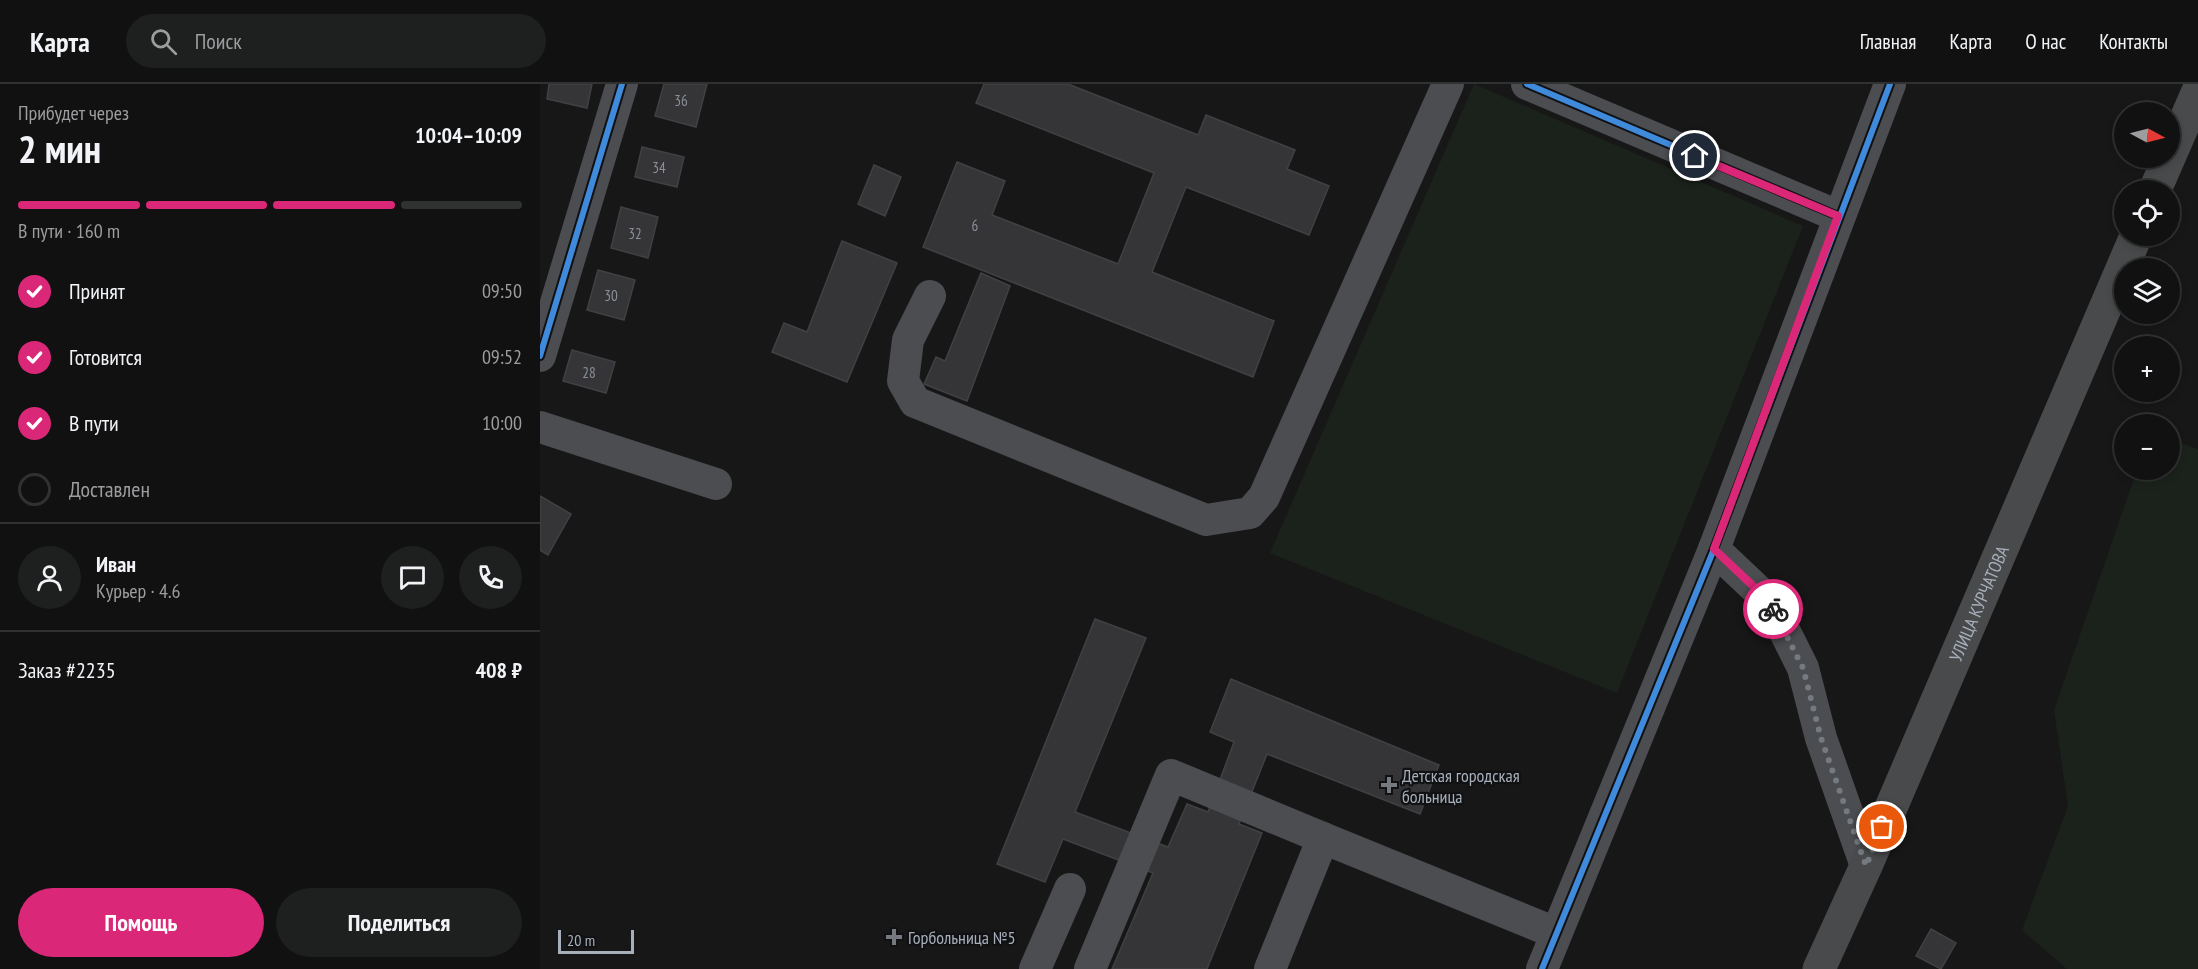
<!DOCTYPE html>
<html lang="ru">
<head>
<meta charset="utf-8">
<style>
	body { margin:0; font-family:"PT Sans Narrow",sans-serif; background:#1e1f1f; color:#f1f3f6; height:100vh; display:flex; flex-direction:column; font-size:22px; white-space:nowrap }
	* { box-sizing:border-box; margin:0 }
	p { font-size:20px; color:#9c9d9f }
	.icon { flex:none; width:33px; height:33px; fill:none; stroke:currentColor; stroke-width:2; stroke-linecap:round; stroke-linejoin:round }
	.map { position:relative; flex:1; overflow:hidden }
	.side { display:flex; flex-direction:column; background:#111; width:540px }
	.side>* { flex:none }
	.needle { width:39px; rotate:97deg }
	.tools { position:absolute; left:1574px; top:18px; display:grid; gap:12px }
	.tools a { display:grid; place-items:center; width:66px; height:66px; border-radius:50%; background:#111; box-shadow:0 3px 9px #0003,0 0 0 2px #303131; font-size:30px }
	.scale { position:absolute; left:18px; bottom:15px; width:76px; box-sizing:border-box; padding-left:6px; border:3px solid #a7afba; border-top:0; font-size:16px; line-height:21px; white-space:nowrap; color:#a7afba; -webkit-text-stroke:4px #111113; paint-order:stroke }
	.pin { position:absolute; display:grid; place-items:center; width:51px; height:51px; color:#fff; margin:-26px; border:3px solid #fff; border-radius:50%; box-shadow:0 2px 6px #0007 }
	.courier { position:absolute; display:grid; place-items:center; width:60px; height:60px; margin:-30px; border:4px solid #db2777; border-radius:50%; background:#fff; color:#222; box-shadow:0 2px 8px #0007 }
	.summary em { font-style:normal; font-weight:700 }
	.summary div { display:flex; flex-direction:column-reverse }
	.summary { display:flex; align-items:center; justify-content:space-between; height:102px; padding:0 18px }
	h1 { font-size:39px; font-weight:700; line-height:45px }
	.bar { display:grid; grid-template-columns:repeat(4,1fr); gap:9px 6px; align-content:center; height:72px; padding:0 18px }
	.bar i { height:8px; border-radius:4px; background:#303131 }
	.bar .selected { background:#db2777 }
	.bar p { grid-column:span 4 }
	.line { display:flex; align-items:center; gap:15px; padding:0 18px; border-top:2px solid #303131 }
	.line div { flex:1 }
	.round { display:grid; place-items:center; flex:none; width:63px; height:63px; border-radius:32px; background:#1e1f1f }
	ol { padding:0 18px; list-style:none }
	li { display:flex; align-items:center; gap:18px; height:66px }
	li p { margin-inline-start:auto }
	li .icon { padding:6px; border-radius:50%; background:#db2777; color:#fff; stroke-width:4 }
	li:last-child { color:#9c9d9f }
	li i { width:33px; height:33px; border:3px solid #303131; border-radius:50% }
	.cta { display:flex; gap:12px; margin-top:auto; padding:12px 18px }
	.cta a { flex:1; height:69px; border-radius:36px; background:#db2777; color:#fff; font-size:24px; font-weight:700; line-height:69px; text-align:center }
	.cta a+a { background:#1e1f1f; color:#f1f3f6 }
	header { display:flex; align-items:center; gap:36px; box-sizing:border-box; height:84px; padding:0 30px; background:#111; border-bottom:2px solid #303131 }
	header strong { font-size:28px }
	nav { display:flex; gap:33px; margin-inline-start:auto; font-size:21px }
	.search { width:420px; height:54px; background:#1e1f1f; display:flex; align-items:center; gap:15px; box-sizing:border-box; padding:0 21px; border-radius:33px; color:#9c9d9f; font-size:22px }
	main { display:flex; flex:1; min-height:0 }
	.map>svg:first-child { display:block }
</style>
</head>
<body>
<header>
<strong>Карта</strong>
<div class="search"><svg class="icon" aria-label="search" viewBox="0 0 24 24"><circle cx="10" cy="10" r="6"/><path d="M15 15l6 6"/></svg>Поиск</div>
<nav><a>Главная</a><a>Карта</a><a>О нас</a><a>Контакты</a></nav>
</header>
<main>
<section class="side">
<div class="summary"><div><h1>2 мин</h1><p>Прибудет через</p></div><em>10:04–10:09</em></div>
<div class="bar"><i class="selected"></i><i class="selected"></i><i class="selected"></i><i></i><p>В пути · 160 m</p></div>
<ol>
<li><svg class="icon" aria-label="check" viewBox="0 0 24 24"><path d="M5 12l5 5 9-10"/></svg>Принят<p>09:50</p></li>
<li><svg class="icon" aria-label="check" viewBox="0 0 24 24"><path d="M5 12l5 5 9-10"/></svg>Готовится<p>09:52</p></li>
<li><svg class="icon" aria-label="check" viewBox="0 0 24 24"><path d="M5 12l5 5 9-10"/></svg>В пути<p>10:00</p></li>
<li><i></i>Доставлен</li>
</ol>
<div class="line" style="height:108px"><a class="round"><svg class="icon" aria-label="person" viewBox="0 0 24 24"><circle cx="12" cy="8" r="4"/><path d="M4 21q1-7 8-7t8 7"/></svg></a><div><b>Иван</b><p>Курьер · 4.6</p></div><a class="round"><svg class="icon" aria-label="chat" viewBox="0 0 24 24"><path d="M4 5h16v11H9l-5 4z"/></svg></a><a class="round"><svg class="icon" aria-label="phone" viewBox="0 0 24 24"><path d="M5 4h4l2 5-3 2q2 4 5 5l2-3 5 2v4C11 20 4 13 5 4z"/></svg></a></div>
<div class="line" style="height:78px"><div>Заказ #2235</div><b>408 ₽</b></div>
<div class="cta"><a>Помощь</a><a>Поделиться</a></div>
</section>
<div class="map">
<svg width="1658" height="885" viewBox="0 0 1658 885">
	<rect width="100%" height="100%" fill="#171717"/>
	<g fill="#1b221b">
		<polygon points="934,0 1263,142 1077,609 730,469"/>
		<polygon points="1629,355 1658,365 1658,885 1527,885 1482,846 1528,722 1514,626 1597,386 1629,386"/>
	</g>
	<g fill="#353537" stroke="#404144" stroke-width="1.5">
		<polygon points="9,0 52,0 47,24 7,15"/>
		<polygon points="124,0 167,0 156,43 115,32"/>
		<polygon points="444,0 528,0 658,51 666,31 755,66 747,85 789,102 769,151 646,103 612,188 734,237 713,293 383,163 417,78 465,97 452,131 578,180 614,89 436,19"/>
		<polygon points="102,63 144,73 137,103 95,93"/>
		<polygon points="334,81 361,93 345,132 318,120"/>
		<polygon points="81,123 118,133 108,174 71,164"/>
		<polygon points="302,157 357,179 307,298 232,268 244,239 267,248"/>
		<polygon points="58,186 95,196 84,236 47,226"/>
		<polygon points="441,189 470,202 427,317 384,300 396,273 405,277"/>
		<polygon points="32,266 75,278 66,309 23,297"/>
		<polygon points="0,412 31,430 8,471 0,466"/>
		<polygon points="555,535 606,554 535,728 628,763 647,720 668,728 694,658 670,648 691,595 899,681 880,730 727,670 699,740 722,749 667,885 572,885 613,789 523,755 505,798 457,780"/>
		<polygon points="1391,845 1416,859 1401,885 1376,872"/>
	</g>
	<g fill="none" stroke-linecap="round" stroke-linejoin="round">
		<g stroke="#4b4d50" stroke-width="32">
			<polyline points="987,0 1298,132"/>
			<polyline points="390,212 368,256 363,297 375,318 666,436 710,429 724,413 908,0"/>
			<polyline points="0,272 82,0"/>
			<polyline points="0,343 176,400"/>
			<polyline points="1174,465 1230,518 1263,584 1281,654 1326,782"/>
			<polyline points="495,885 530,805"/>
			<polyline points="550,885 631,691 783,754"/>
			<polyline points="730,885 783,754 1016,849"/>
			<polyline points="1002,885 1174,465 1350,0"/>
		</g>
		<g stroke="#484a4c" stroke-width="33">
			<polyline points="1615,106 1658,7"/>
			<path id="s1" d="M1279 885 1326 782 1596 152"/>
		</g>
		<defs>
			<g id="cycleway">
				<polyline points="987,0 1298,132"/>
				<polyline points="0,272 82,0"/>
				<polyline points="1002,885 1174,465 1350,0"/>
			</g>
		</defs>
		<use href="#cycleway" stroke="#111113" stroke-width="10"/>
		<use href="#cycleway" stroke="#408adc" stroke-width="6"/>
	</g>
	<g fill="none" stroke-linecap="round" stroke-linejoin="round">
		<polyline stroke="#757a81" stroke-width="6" stroke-dasharray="0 10.8" points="1233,525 1263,584 1281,654 1326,782 1342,743"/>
		<polyline stroke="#db2777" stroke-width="8" points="1155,72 1298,132 1174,465 1230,518 1233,525"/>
	</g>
	<g fill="#757a81" stroke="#111113" stroke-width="2">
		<path d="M846 692h6v6h6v6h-6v6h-6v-6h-6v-6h6z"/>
		<path d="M351 844h6v6h6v6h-6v6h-6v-6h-6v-6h6z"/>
	</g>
	<g text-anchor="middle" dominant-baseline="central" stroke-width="4.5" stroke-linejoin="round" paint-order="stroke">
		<g font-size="15" fill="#8a9099">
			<text x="141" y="16">36</text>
			<text x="119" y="83">34</text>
			<text x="435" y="141">6</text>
			<text x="95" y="149">32</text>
			<text x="71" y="211">30</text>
			<text x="49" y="288">28</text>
		</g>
		<g font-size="18" fill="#a7afba" stroke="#111113">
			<text stroke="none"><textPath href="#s1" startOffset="399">УЛИЦА КУРЧАТОВА</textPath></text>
		</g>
		<g font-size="18" fill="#a7afba" stroke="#111113" text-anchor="start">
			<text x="862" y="691">Детская городская<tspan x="862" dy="21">больница</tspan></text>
			<text x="368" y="853">Горбольница №5</text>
		</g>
	</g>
</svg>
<div class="tools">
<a><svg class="needle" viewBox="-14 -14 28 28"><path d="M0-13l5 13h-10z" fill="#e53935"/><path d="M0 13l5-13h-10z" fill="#9c9d9f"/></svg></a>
<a><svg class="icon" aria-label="locate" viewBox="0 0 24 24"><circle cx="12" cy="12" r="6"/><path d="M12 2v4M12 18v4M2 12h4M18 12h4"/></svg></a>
<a><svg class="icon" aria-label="layers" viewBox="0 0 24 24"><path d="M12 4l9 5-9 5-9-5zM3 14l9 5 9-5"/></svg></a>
<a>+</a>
<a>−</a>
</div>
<div class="scale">20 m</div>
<div class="pin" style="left:1342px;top:743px;background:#ea580c"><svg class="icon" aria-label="bag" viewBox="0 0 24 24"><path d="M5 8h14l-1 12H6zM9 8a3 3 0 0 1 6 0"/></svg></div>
<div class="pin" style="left:1155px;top:72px;background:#1f2937"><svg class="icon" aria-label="home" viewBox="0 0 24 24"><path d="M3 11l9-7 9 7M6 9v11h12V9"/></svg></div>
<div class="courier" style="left:1233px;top:525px"><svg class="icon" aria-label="bike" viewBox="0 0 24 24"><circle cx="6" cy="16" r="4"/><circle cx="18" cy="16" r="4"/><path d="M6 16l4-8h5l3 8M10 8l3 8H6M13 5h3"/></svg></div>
</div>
</main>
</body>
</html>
